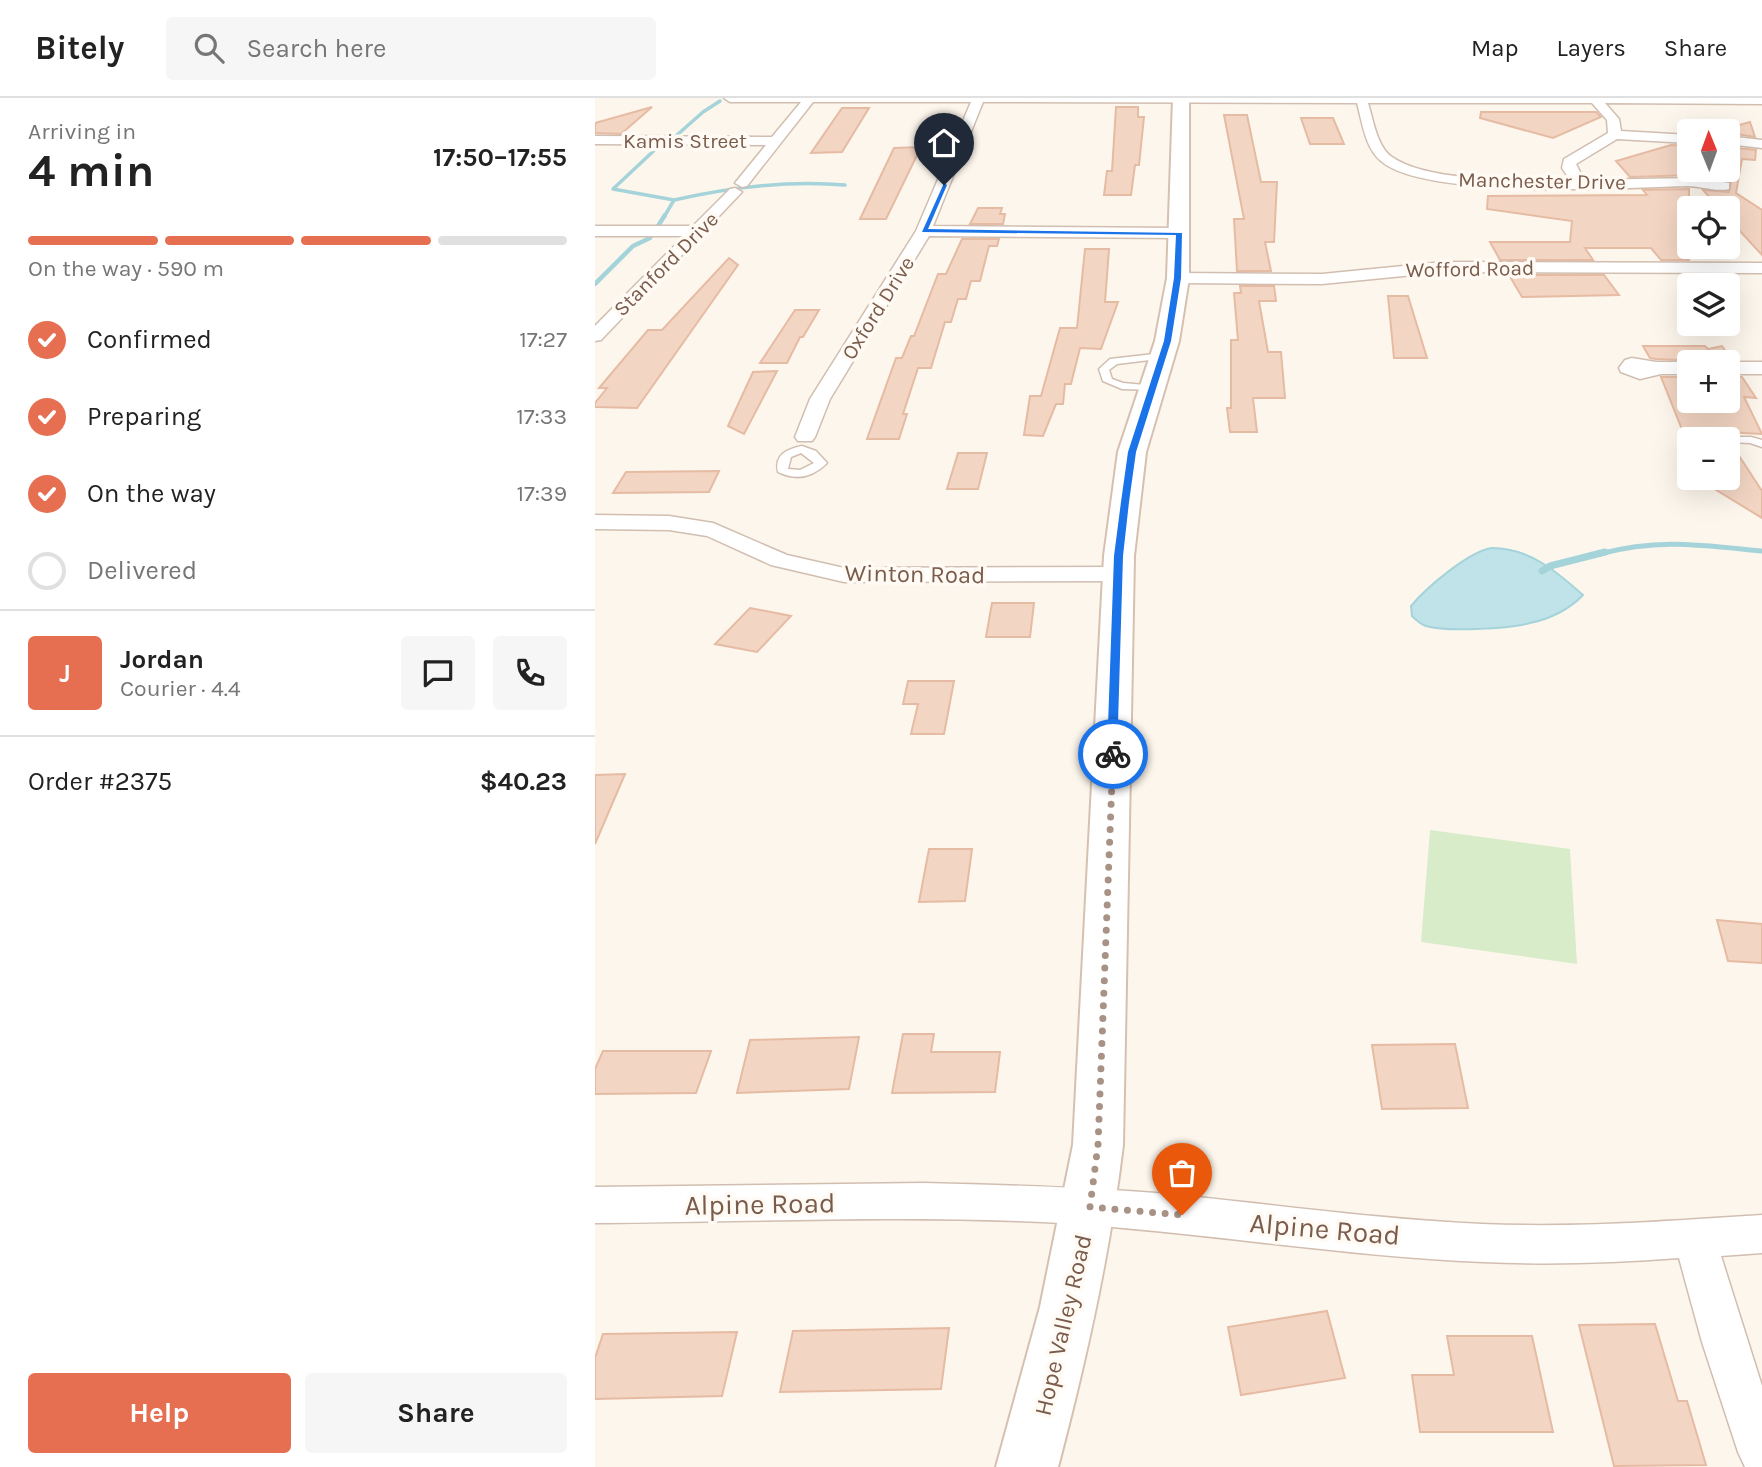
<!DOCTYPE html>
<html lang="en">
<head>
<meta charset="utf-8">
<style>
	body { margin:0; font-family:Karla,sans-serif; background:#f6f6f6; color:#222; height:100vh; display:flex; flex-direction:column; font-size:26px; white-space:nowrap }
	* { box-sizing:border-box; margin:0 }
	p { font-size:23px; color:#767676 }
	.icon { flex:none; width:38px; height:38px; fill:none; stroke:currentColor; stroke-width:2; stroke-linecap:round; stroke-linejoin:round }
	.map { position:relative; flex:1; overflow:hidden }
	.panel { display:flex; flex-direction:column; background:#fff; width:595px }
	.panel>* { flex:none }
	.needle { width:46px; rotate:359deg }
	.buttons { position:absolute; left:1082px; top:21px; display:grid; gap:14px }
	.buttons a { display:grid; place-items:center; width:63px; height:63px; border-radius:7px; background:#fff; box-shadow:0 7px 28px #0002; font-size:35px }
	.pin { position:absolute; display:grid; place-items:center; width:60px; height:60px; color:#fff; margin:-72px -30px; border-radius:50% 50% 50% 0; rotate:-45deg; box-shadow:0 0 7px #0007 }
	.pin .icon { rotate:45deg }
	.courier { position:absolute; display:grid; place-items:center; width:70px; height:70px; margin:-35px; border:5px solid #1a73e8; border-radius:50%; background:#fff; color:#222; box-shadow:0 2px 9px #0007 }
	.head em { font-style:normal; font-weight:700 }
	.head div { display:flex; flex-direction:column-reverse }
	.head { display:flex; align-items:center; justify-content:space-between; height:119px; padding:0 28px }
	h1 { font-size:46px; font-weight:700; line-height:52px }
	.bar { display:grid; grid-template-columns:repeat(4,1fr); gap:10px 7px; align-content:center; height:84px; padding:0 28px }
	.bar i { height:9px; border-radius:5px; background:#e0e0e0 }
	.bar .on { background:#e76f51 }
	.bar p { grid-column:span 4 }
	.line { display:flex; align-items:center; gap:18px; padding:0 28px; border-top:2px solid #e0e0e0 }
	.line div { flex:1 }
	.round { display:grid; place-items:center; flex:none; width:74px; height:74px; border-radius:7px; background:#f6f6f6 }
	ol { padding:0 28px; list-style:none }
	li { display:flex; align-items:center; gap:21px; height:77px }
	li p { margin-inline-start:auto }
	li .icon { padding:7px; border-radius:50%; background:#e76f51; color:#fff; stroke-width:4 }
	li:last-child { color:#767676 }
	li i { width:38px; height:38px; border:4px solid #e0e0e0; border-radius:50% }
	.button { display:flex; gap:14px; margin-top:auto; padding:14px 28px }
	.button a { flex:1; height:80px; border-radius:7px; background:#e76f51; color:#fff; font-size:28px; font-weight:700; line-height:80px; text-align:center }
	.button a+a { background:#f6f6f6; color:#222 }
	header { display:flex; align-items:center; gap:42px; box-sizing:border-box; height:98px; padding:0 35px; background:#fff; border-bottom:2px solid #e0e0e0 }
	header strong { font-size:33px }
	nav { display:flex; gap:38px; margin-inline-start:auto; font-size:24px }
	.search { width:490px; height:63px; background:#f6f6f6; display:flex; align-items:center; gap:18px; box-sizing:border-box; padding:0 24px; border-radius:7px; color:#767676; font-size:26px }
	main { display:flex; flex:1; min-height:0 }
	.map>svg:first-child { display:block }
</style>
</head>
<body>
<header>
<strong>Bitely</strong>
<div class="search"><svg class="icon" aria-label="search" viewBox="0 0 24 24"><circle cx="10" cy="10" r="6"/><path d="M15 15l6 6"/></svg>Search here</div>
<nav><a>Map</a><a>Layers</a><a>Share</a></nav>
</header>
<main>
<section class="panel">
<div class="head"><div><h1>4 min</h1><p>Arriving in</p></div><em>17:50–17:55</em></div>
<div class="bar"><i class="on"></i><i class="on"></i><i class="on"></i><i></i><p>On the way · 590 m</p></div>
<ol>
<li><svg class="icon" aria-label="check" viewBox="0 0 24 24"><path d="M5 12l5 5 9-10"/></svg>Confirmed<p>17:27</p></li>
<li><svg class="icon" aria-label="check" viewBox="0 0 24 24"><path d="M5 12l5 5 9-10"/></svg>Preparing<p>17:33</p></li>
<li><svg class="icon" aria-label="check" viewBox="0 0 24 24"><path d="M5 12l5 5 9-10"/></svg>On the way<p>17:39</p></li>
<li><i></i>Delivered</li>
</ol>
<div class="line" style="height:126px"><b class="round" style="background:#e76f51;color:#fff">J</b><div><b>Jordan</b><p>Courier · 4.4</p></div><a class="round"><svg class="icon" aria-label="chat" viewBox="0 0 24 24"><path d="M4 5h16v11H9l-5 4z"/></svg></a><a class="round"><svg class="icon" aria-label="phone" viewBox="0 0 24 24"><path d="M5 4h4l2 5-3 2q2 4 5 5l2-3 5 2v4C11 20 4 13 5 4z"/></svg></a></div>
<div class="line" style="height:91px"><div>Order #2375</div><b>$40.23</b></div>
<div class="button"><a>Help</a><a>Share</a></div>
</section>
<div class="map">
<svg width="1167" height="1369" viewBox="0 0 1167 1369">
	<rect width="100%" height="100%" fill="#fdf6ec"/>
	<polygon fill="#d8ecc9" points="835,732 975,751 982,866 826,844"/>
	<path fill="#bfe3e8" stroke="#a5d3da" stroke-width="2" d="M897 450C934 450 961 473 988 497 975 511 955 521 935 525 914 531 851 534 831 528 825 526 821 522 817 518L816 508C831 490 874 453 897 450Z"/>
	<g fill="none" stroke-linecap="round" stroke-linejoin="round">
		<g stroke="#a5d3da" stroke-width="3.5">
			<polyline points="82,37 108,14 125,3"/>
			<polyline points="66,46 18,91 79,102 69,119"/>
			<path d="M79 102C136 89 192 82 250 87"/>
		</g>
		<g stroke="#a5d3da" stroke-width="4.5">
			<polyline points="63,128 70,117"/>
			<polyline points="0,186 38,148 55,140"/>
		</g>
		<path stroke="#a5d3da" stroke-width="5" d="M1004 456C1065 440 1105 447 1167 453"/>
		<polyline stroke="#a5d3da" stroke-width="7" points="947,473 955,468 1010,454"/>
	</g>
	<g fill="#f3d5c3" stroke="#e6bba3" stroke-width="2">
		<polygon points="57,9 26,36 0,35 0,25"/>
		<polygon points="521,9 543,9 543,19 549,19 544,67 540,67 536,97 509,97 512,73 517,73"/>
		<polygon points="247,10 274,10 247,54 216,55"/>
		<polygon points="886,14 1001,14 1006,19 958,40 885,20"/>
		<polygon points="629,17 652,17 666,84 682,84 679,144 670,144 676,173 642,173 639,121 649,121"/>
		<polygon points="706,20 738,20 749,46 715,46"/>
		<polygon points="1155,24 1160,39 1123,33"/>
		<polygon points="1076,47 1094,48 1094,72 1132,72 1132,49 1161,52 1160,62 1147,61 1141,95 1167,112 1167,157 1132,119 1132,110 1124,110 1108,92 1134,94 1136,83 1100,77 1035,79 1021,63"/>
		<polygon points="326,49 291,121 265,121 299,50"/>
		<polygon points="1094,91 1094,162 1066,162 1056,150 990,150 998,162 905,162 895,144 975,144 977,123 892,111 893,98 1052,97 1048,92"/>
		<polygon points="383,110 407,110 405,116 410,116 408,126 375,126"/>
		<polygon points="367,141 404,141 402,148 394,148 385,183 376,183 371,201 363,201 356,224 350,224 336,270 323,270 308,316 312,316 304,341 272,341 301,260 307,260 316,238 319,238 343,176 351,176"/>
		<polygon points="490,151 514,151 510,204 523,204 506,251 485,250 476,286 470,286 468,306 461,306 448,338 429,337 435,298 446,298 465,230 482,230"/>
		<polygon points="134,160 143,167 42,310 0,309 0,305 12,290 4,290 53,232 67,232"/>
		<polygon points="914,177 1009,177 1024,197 927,199"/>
		<polygon points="645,188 679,188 681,203 664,203 673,254 686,254 690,300 658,300 662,334 635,334 632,310 636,310 636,242 643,242 639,195 646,195"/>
		<polygon points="793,198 813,198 832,260 799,260"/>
		<polygon points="200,212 224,212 208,239 205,239 192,265 165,265"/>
		<polygon points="1048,248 1110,248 1113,251 1127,248 1136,261 1129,264 1061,261 1055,260"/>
		<polygon points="182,273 149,336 133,328 158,274"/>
		<polygon points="1066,279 1094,279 1094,303 1132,303 1132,279 1147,279 1161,300 1149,299 1167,336 1128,334 1130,336 1126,341 1094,341 1094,349"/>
		<polygon points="1132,347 1137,347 1167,393 1167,420 1118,390 1111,380 1132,380"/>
		<polygon points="363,355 392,355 383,391 352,391"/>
		<polygon points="124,373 114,394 18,395 31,374"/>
		<polygon points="397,505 439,505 435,539 391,539"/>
		<polygon points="155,510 196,518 162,554 120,546"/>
		<polygon points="313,583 359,583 349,636 316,636 323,606 308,606"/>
		<polygon points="30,676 0,746 0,677"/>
		<polygon points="334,751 377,751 370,803 324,804"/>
		<polygon points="1122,822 1167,826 1167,865 1133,863"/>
		<polygon points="308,936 339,936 336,954 405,954 400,994 297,995"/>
		<polygon points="264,939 254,991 142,995 155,942"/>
		<polygon points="860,946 873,1010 787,1011 777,947"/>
		<polygon points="8,953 116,953 101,995 0,996 0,971"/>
		<polygon points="732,1213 750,1280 646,1297 633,1229"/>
		<polygon points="1060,1226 1083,1303 1092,1303 1111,1367 1019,1368 984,1227"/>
		<polygon points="354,1230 346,1291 185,1294 198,1233"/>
		<polygon points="142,1234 127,1298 0,1301 0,1260 8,1236"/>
		<polygon points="852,1238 937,1238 958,1334 825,1334 817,1277 859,1277"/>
	</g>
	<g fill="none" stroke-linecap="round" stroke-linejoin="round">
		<defs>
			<g id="lane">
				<polygon points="568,255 573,258 571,260 522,266 514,272 517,281 528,285 561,288 561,292 527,291 508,283 504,271 515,261"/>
				<polygon points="1130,339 1156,339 1167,342 1167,349 1155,345 1132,344 1132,341 1129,341"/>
				<path d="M207 348 221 353 232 365C218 379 201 383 183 374 179 357 192 351 207 348ZM206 355 219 365 205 372 193 371 196 359Z"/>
			</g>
			<g id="street">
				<path d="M129 0H1167V6L1010 5 1024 21 1026 33 1094 37V45L1022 41 981 66 989 82 1100 80 1134 85V91C1121 94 1105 88 1092 88 1030 90 829 101 786 63 770 50 767 23 762 5L388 4 338 128 584 130 592 135 584 140 334 138 235 301 220 339 217 343H203L200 339 215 301 321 133 376 4H218L152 88 147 89 140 85 171 47 0 46V38L177 39 206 4H135ZM773 5H997L1012 22 1013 35 969 61 967 70 975 82C930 82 834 85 797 59 782 49 778 21 773 5Z"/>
				<polygon points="1132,38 1167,42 1167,50 1132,46"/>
				<polygon points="140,90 147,94 6,242 0,243 0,228 89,138 0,138 0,128 98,128 135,91"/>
				<polygon points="849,164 1167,165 1167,175 849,174 727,186 583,185 575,180 583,175 727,176"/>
				<polygon points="1037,260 1061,264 1094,264 1094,276 1066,276 1045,281 1026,274 1024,270 1030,262"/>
				<rect x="1132" y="264" width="35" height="12"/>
				<polygon points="0,417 74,418 118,425 192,457 249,470 523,469 532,471 535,476 532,481 523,483 249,484 176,467 112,438 74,432 0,431"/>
				<path d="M329 1085C407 1087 484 1089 561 1095 670 1105 778 1121 887 1126 981 1130 1074 1123 1167 1117V1155L1126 1158 1167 1288V1369H1150L1143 1354 1107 1244 1084 1160C1019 1165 954 1167 888 1164 741 1158 595 1132 448 1124 299 1117 149 1124 0 1125V1089Z"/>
			</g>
			<path id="secondary" d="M578 0H594V180L584 243 551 354 539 458 528 1047C515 1156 491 1263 463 1369H401L445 1209 478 1047 509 458 523 354 560 243 572 180Z"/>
		</defs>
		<use href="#lane" stroke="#d1beb0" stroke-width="3"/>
		<use href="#street" stroke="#d1beb0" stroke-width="3"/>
		<use href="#secondary" stroke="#d6c0b0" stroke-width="4"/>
		<use href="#lane" fill="#fff" fill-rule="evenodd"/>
		<use href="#street" fill="#fff" fill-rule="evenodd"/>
		<use href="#secondary" fill="#fff" fill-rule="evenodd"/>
	</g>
	<polygon fill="#1a73e8" points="349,85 352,87 333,131 587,135 586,180 576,243 541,354 534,404 528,458 522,659 512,656 519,458 526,404 533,354 569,243 579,180 581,137 327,134"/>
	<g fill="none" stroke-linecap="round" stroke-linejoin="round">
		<polyline stroke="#a89285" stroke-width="7" stroke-dasharray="0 12.6" points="518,656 503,1047 495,1109 587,1117"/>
	</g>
	<g text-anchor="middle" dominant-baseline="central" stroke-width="7" stroke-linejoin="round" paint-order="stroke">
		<g font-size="21" fill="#7a5c4d" stroke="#fffaf3">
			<text x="90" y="43">Kamis Street</text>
			<text transform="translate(947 83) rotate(1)">Manchester Drive</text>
			<text transform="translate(71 166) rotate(-45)">Stanford Drive</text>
			<text transform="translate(875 171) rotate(-1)">Wofford Road</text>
			<text transform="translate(283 210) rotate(-58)">Oxford Drive</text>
		</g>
		<g font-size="24" fill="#7a5c4d" stroke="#fffaf3">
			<text transform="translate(320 476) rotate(1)">Winton Road</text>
			<text transform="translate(468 1227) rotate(-77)">Hope Valley Road</text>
		</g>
		<g font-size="28" fill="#7a5c4d" stroke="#fffaf3">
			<text transform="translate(165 1106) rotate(-1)">Alpine Road</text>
			<text transform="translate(730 1131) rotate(5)">Alpine Road</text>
		</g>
	</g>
</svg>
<div class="buttons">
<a><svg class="needle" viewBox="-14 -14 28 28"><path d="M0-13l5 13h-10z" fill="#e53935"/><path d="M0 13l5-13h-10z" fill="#767676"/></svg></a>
<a><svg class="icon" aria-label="locate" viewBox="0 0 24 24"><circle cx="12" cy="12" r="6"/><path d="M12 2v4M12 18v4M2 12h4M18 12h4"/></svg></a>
<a><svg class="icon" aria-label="layers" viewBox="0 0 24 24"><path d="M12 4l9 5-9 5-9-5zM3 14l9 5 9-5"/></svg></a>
<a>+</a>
<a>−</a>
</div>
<div class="pin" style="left:587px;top:1117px;background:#ea580c"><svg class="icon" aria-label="bag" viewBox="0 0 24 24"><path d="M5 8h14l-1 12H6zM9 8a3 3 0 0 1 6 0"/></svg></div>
<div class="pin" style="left:349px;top:87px;background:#1f2937"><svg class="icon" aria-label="home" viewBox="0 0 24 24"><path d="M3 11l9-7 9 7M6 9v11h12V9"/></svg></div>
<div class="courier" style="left:518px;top:656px"><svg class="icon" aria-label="bike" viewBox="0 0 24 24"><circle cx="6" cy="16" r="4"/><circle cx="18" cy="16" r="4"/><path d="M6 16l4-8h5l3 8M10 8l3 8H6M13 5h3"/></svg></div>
</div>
</main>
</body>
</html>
